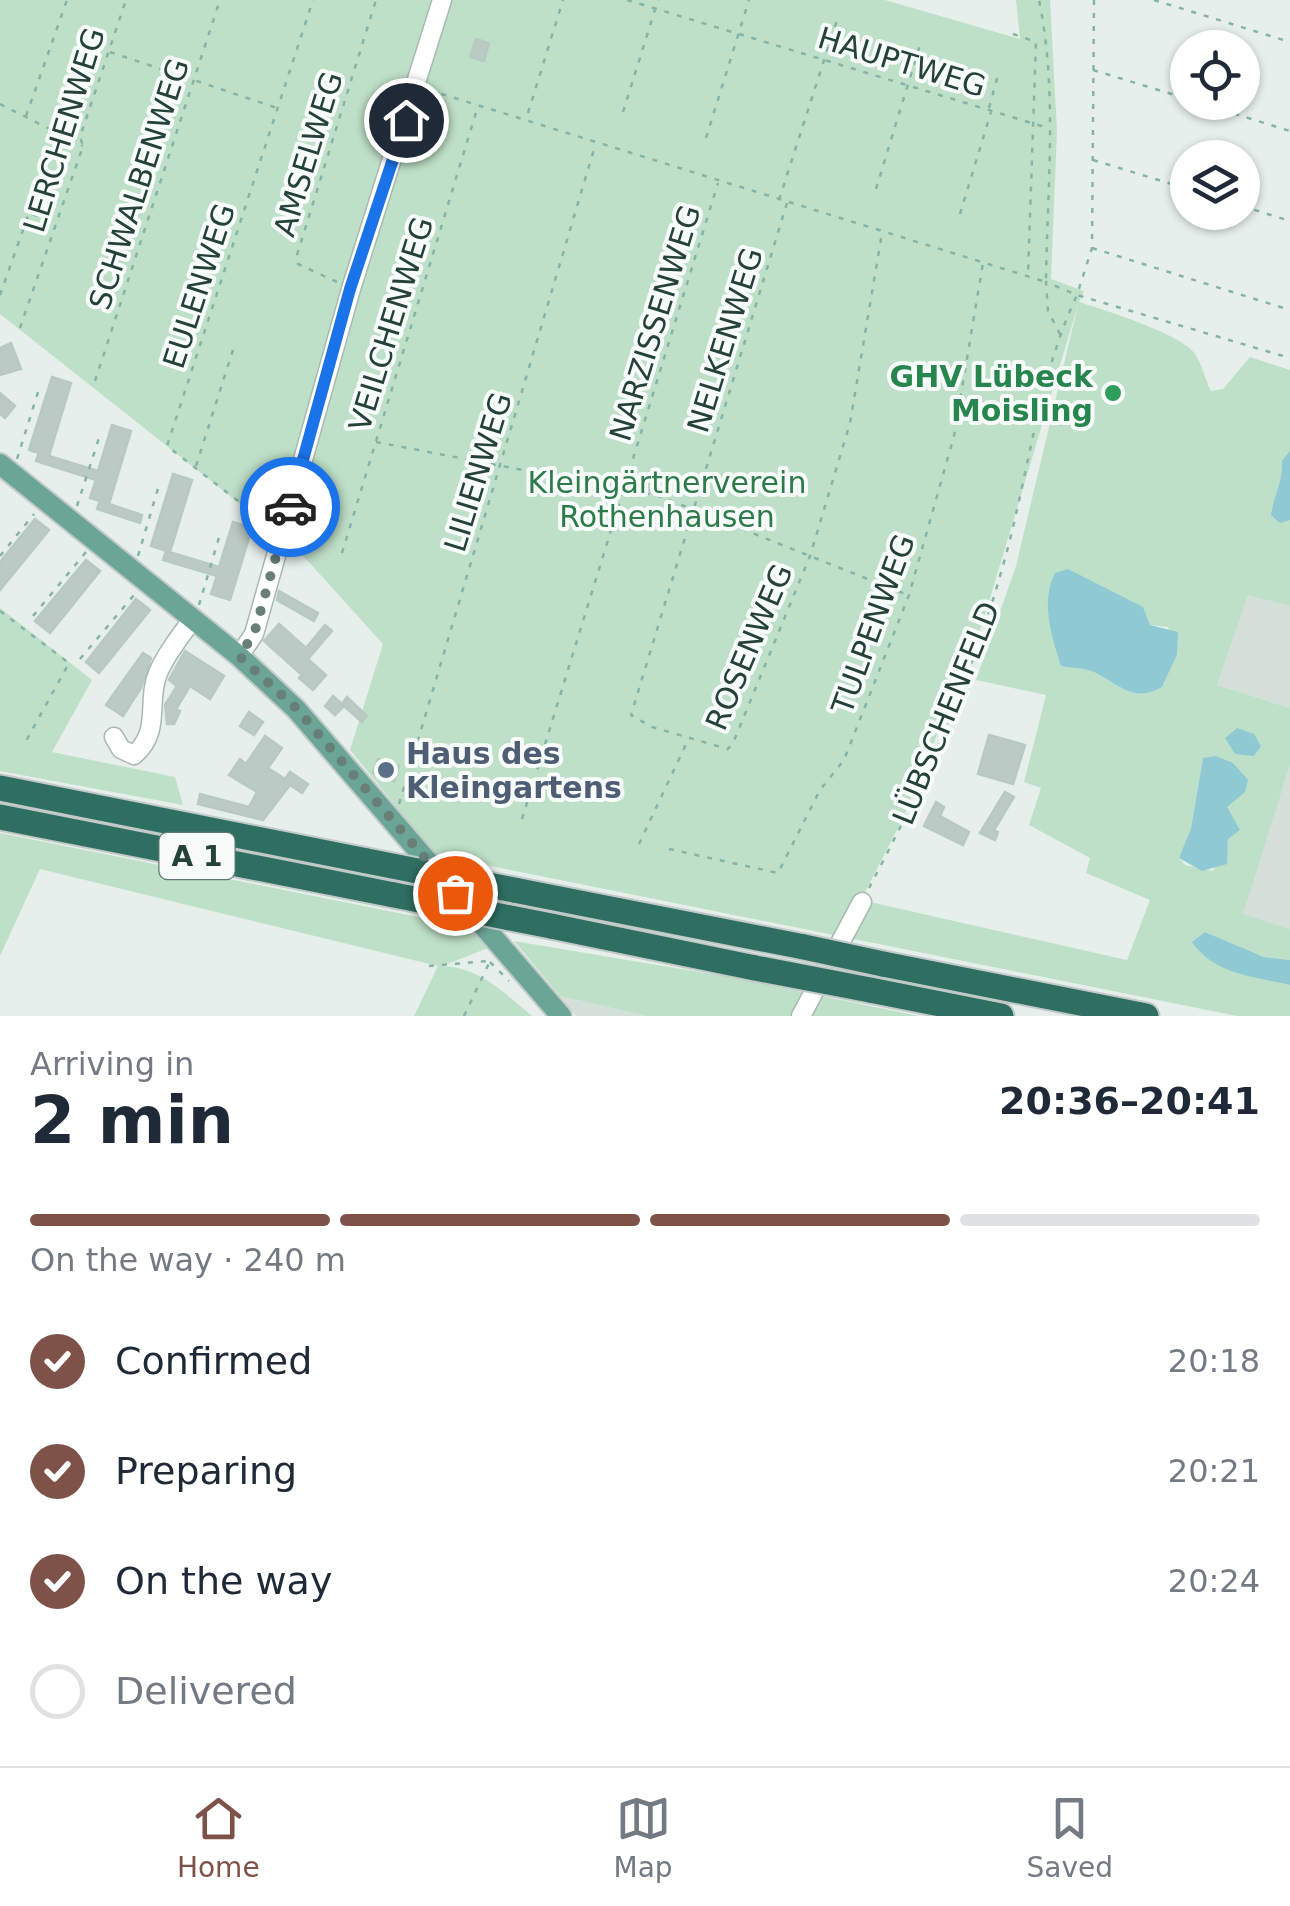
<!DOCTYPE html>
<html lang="en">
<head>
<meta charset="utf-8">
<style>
	body { margin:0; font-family:"DejaVu Sans",sans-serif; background:#f6f6f7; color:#1f2937; height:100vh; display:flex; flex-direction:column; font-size:38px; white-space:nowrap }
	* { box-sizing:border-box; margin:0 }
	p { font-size:32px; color:#747a83 }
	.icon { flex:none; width:55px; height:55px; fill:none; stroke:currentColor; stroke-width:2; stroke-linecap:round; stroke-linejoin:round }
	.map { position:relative; height:1016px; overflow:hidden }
	.drawer { display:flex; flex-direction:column; background:#fff; flex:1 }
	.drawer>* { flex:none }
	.fabs { position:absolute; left:1170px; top:30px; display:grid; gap:20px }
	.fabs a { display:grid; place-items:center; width:90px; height:90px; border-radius:50%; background:#fff; box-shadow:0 2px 8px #0004; font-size:50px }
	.pin { position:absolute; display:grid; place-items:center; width:85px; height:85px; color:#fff; margin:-42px; border:5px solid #fff; border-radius:50%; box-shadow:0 2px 10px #0007 }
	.courier { position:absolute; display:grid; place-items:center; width:100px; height:100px; margin:-50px; border:8px solid #1a73e8; border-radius:50%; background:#fff; color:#222; box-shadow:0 2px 12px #0007 }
	.summary em { font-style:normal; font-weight:700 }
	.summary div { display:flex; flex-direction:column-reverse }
	.summary { display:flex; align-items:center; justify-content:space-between; height:170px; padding:0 30px }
	h1 { font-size:65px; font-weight:700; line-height:75px }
	.bar { display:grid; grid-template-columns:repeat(4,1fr); gap:15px 10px; align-content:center; height:120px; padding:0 30px }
	.bar i { height:12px; border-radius:8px; background:#e0e1e3 }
	.bar .on { background:#7f5249 }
	.bar p { grid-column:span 4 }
	ol { padding:0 30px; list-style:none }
	li { display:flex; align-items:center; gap:30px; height:110px }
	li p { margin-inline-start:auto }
	li .icon { padding:10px; border-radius:50%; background:#7f5249; color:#fff; stroke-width:4 }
	li:last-child { color:#747a83 }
	li i { width:55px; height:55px; border:5px solid #e0e1e3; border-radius:50% }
	.tabs { display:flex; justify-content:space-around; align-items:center; height:140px; border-top:2px solid #e0e1e3; background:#fff; font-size:28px; color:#747a83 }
	.tabs a { display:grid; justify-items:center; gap:5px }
	.tabs .on { color:#7f5249 }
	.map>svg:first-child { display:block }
</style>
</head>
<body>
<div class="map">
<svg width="1290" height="1016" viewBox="0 0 1290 1016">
	<rect width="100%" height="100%" fill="#e6efeb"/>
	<g fill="#d4dfda">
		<polygon points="1248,594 1286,605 1290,595 1290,708 1217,685"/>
		<polygon points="1290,765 1290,929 1242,914"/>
		<polygon points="560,996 646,1016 576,1016"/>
	</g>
	<g fill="#bfe0c8" fill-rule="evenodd">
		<path d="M0 0H885L1020 39 1016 0H1050L1057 131 1051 279 1084 291 1079 302C1104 310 1182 334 1195 354 1202 364 1205 379 1211 391L1223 389 1250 357 1290 370V606L1248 595 1217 685 1290 708V765L1243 914 1290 929V960L1264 957 1205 932 1274 981 1290 985V1016H1237L436 855 350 750 383 644 297 549 0 314ZM1078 305 1016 566 976 680 1046 695 1024 782 1041 788 1029 825 1090 858 1086 873 1150 900 1127 960 861 900 903 818 982 625ZM1055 573C1100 582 1120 591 1150 625L1168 627 1177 655 1162 687C1133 704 1119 684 1094 672 1084 668 1072 668 1061 666 1054 636 1040 602 1055 573ZM1203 758 1244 792 1227 807 1228 846 1213 871 1185 865 1179 858 1191 828Z"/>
		<polygon points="0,608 92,680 52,752 175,777 183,805 0,771"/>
		<path d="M0 833 468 927 488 948 442 966C481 968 503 992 532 1016H414L438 966 40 869 0 956Z"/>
		<polygon points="514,941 729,977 919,1016 646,1016 560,996"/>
	</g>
	<g fill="#8ec9d4">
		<path d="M1290 451V520L1280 523 1271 515C1274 495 1283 482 1282 461Z"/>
		<path d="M1068 569 1143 607 1150 625 1178 632 1177 655 1162 687C1133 704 1119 684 1094 672 1084 668 1072 668 1061 666 1052 637 1040 601 1055 573Z"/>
		<polygon points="1237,728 1254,734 1261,746 1254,756 1235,754 1225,738"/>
		<polygon points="1216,756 1233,763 1248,780 1245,792 1227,807 1240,830 1228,839 1227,864 1202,871 1179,858 1191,828 1203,758"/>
		<path d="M1205 932 1264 957 1290 960V985C1253 976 1215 975 1192 942Z"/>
	</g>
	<g fill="#bbcac4" stroke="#b8c9c2" stroke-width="2.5">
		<polygon points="476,39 489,43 484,61 470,57"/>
		<polygon points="11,343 21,369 0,375 0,348"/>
		<polygon points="52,377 71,383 49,456 98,471 112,425 131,431 109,504 142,515 140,523 97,509 100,501 90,498 96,480 36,461 39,453 29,450"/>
		<polygon points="0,393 15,406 5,418 0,414"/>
		<polygon points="173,474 192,480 170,552 151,546"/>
		<polygon points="636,475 657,480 654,494 632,491"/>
		<polygon points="35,519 49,530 0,590 0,562"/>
		<polygon points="233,522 252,528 230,600 211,594 217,576 163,560 166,551 219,567"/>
		<polygon points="86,560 100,571 50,633 35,621"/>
		<polygon points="279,591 318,613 314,621 277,600"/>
		<polygon points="136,599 150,610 99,673 86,662"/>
		<polygon points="279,624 306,648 325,625 332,631 308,659 326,675 313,690 299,678 302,675 264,641"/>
		<polygon points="185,651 224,676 210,699 190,686 176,709 180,711 174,724 167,724 165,705 177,686 169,680"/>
		<polygon points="143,653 151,658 141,688 123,716 106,705"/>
		<polygon points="333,696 342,704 347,697 367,716 362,722 344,706 335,715 325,706"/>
		<polygon points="249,712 263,722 254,735 240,726"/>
		<polygon points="989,735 1025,745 1013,784 978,774"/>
		<polygon points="265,736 282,748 268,768 285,779 290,772 308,784 302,793 290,785 263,820 198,804 200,794 249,807 257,792 229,775 240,759 246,764"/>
		<polygon points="378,759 399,766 394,781 373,773"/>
		<polygon points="1005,792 1014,797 994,830 998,832 995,840 980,833"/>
		<polygon points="936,802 944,807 940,816 969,832 963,845 924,826"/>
	</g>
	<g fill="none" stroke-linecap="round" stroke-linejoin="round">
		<defs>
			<g id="minor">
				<polyline points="239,656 254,634 351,289 442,0"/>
				<path d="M114 737 121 749 134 755C162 731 146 701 158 673 166 654 181 635 193 619"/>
				<polyline points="801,1016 862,902"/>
			</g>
			<polyline id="major" points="0,464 239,656 296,709 561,1016"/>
			<g id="highway">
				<polyline points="0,788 367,861"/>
				<polyline points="0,817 394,895"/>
				<polyline points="514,890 804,947"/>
				<polyline points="551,926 755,968"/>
				<polyline points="883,964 1146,1016"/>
				<polyline points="870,990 1001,1016"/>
			</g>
		</defs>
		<use href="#minor" stroke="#a8b8b2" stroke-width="21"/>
		<use href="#major" stroke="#c2cac8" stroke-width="24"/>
		<use href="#highway" stroke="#c2cac8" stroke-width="29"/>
		<g stroke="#86b3a5" stroke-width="2.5" stroke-dasharray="5 8" stroke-linecap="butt">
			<polyline points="627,0 1048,128"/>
			<polyline points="1094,0 1092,248 1077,295 1290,358"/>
			<polyline points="1154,0 1290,42"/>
			<polyline points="1013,34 1036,42 1028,274"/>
			<polyline points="110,52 277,108"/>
			<polyline points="1093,70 1188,99"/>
			<path d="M429 90 1046 282C1047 189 1058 92 1039 0"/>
			<polyline points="1197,102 1290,131"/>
			<polyline points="0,104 83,146"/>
			<polyline points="989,108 999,71"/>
			<polyline points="623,112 658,0"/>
			<polyline points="528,113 563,0"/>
			<polyline points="26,116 67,0"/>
			<polyline points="706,138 749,0"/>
			<polyline points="1093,160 1188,189"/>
			<polyline points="876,189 920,45"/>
			<polyline points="779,200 837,20"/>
			<polyline points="787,203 631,715 652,727 728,749 733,743 810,556 850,423 882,233"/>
			<polyline points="1242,206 1290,221"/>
			<polyline points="29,212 40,184"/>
			<polyline points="960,214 991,112"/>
			<polyline points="1092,248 1290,310"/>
			<polyline points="337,282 298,264 297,255 376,0"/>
			<polyline points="0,295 29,213 56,222"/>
			<polyline points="20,328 83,146 80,137 126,0"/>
			<polyline points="95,381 220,0"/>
			<polyline points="376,442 659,496 908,595"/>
			<polyline points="17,459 39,389"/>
			<polyline points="196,466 233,350"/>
			<polyline points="77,506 99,438"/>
			<polyline points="269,525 167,446 313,0"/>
			<polyline points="342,553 478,106"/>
			<polyline points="0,556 34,514"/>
			<polyline points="138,556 159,485"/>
			<polyline points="199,605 220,534"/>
			<polyline points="0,611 69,663 25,743"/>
			<polyline points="33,616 86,552"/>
			<polyline points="80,659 134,595"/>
			<polyline points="399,804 595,146"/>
			<polyline points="522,819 718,183"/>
			<polyline points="639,844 688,740"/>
			<polyline points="669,849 778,873 820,790 844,760 909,595 954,436 983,263"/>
			<path d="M869 888C923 786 971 680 1002 569 1028 480 1037 380 1077 295L1046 282 1048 311 1061 336"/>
			<polyline points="490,962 509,981"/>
			<polyline points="429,966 488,961"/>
			<polyline points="464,1016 491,959"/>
		</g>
		<use href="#minor" stroke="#fff" stroke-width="18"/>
		<use href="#major" stroke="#6aa596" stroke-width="20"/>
		<use href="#highway" stroke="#2f6f62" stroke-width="25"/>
		<defs>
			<g id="highway-bridge">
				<polyline points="367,861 514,890"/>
				<polyline points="394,895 551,926"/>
				<polyline points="804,947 883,964"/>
				<polyline points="755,968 870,990"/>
			</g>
		</defs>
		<use href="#highway-bridge" stroke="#c2cac8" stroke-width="29" stroke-linecap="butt"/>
		<use href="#highway-bridge" stroke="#2f6f62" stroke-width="25"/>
	</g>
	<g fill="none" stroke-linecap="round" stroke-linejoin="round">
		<polyline stroke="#687f78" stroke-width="10" stroke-dasharray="0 18" points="290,507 254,634 239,656 296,708 455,893"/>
		<polyline stroke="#1a73e8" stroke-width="12" points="290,507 350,289 406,120"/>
	</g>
	<circle fill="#2e9e5b" stroke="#f7fbf9" stroke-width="4" cx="1113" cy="393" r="10"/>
	<circle fill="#5c6f8a" stroke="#f7fbf9" stroke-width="4" cx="386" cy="770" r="10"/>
	<g text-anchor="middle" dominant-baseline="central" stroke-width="8" stroke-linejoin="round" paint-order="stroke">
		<rect fill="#f7fbf9" stroke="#637a73" stroke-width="2.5" x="159.5" y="833" width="75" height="46" rx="8"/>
		<g font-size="28" font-weight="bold" fill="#24423a">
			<text x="197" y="856">A 1</text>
		</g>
		<g font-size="30" fill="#24423a" stroke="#f7fbf9">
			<text transform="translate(902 62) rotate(17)">HAUPTWEG</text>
			<text transform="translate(64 130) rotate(-73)">LERCHENWEG</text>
			<text transform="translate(308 154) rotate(-73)">AMSELWEG</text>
			<text transform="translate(139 184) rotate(-72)">SCHWALBENWEG</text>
			<text transform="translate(199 286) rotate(-72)">EULENWEG</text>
			<text transform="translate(655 323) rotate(-73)">NARZISSENWEG</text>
			<text transform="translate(391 324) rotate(-73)">VEILCHENWEG</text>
			<text transform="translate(725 340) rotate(-73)">NELKENWEG</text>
			<text transform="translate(478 472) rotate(-73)">LILIENWEG</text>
			<text transform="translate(873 624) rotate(-70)">TULPENWEG</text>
			<text transform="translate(749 647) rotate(-67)">ROSENWEG</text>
			<text transform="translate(946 713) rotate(-68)">LÜBSCHENFELD</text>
		</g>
		<g font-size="30" font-weight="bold" fill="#27864d" stroke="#f7fbf9" text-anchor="end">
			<text x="1093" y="376">GHV Lübeck<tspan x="1093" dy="34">Moisling</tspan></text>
		</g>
		<g font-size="30" fill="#2d7a4b" stroke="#f7fbf9">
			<text x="667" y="482">Kleingärtnerverein<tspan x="667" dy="34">Rothenhausen</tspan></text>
		</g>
		<g font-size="30" font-weight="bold" fill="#4e5e75" stroke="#f7fbf9" text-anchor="start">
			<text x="406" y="753">Haus des<tspan x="406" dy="34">Kleingartens</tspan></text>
		</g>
	</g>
</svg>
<div class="fabs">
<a><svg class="icon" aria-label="locate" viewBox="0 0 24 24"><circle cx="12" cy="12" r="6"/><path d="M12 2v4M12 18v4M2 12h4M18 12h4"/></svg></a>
<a><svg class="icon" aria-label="layers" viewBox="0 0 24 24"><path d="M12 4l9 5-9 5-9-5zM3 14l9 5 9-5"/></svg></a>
</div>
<div class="pin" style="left:455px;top:893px;background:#ea580c"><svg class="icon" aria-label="bag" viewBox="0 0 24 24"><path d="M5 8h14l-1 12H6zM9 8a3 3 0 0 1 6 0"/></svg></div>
<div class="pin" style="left:406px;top:120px;background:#1f2937"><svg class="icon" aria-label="home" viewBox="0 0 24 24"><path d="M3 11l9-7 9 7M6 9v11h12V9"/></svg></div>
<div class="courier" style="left:290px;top:507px"><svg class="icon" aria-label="car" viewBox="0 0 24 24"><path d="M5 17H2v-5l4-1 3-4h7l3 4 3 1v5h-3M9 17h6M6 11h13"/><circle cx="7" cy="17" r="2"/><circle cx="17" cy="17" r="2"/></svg></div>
</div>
<section class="drawer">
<div class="summary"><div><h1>2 min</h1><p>Arriving in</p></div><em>20:36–20:41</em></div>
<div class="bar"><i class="on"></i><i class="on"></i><i class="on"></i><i></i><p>On the way · 240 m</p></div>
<ol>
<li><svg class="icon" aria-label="check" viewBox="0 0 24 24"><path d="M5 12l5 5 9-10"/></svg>Confirmed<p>20:18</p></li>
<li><svg class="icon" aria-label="check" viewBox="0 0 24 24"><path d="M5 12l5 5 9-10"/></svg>Preparing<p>20:21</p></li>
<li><svg class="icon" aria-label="check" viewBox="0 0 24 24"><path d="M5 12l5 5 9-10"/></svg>On the way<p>20:24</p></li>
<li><i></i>Delivered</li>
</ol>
</section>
<nav class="tabs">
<a class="on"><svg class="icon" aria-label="home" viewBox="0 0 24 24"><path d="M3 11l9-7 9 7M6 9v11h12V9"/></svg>Home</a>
<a><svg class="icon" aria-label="map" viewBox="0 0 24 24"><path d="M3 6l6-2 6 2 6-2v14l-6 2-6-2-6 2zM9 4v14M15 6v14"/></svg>Map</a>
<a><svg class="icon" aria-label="saved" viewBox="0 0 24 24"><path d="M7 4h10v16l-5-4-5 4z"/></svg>Saved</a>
</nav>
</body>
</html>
